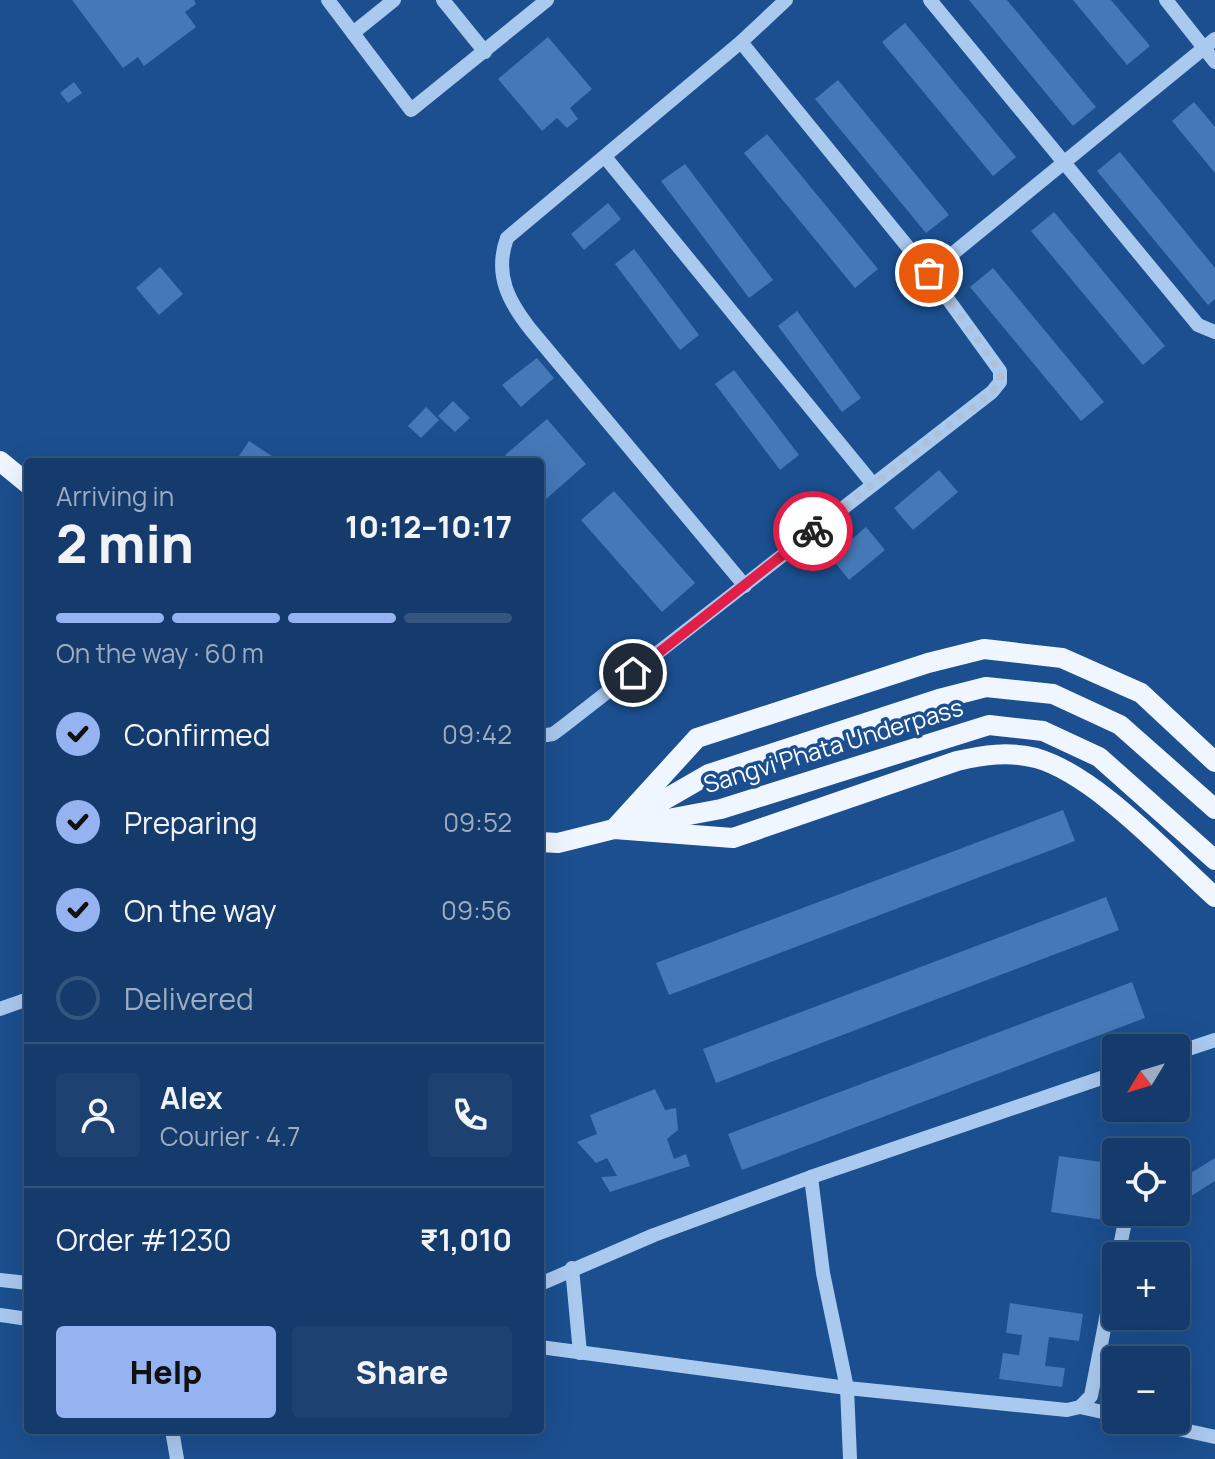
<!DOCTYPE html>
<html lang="en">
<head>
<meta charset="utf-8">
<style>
	body { margin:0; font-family:Manrope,sans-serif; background:#1d4271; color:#f1f3f6; height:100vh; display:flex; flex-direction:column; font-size:30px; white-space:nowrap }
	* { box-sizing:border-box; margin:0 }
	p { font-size:26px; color:#9dadc1 }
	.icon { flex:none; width:44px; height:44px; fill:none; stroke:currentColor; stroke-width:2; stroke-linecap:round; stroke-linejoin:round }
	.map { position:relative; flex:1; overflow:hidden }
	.side { position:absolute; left:24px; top:458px; width:520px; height:976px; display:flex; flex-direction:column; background:#143b6b; border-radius:8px; box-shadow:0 8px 32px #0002,0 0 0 2px #33557e }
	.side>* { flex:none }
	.needle { width:52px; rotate:232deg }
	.tools { position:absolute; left:1102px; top:1034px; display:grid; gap:16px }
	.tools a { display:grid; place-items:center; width:88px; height:88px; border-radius:8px; background:#143b6b; box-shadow:0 8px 32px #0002,0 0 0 2px #33557e; font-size:40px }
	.pin { position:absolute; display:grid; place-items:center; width:68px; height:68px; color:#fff; margin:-34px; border:4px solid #fff; border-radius:50%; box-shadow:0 2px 8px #0007 }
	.courier { position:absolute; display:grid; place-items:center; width:80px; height:80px; margin:-40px; border:6px solid #e11d48; border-radius:50%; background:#fff; color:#222; box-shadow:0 2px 10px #0007 }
	.summary em { font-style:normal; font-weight:800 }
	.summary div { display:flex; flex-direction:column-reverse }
	.summary { display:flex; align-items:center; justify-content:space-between; height:136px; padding:0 32px }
	h1 { font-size:52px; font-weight:800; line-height:60px }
	.bar { display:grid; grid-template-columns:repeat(4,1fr); gap:12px 8px; align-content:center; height:96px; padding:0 32px }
	.bar i { height:10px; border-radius:6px; background:#33557e }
	.bar .active { background:#95b2f1 }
	.bar p { grid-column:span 4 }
	.line { display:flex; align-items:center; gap:20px; padding:0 32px; border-top:2px solid #33557e }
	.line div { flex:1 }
	.round { display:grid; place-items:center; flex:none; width:84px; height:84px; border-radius:8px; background:#1d4271 }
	ol { padding:0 32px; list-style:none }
	li { display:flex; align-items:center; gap:24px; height:88px }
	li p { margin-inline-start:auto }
	li .icon { padding:8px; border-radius:50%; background:#95b2f1; color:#111; stroke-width:4 }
	li:last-child { color:#9dadc1 }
	li i { width:44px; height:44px; border:4px solid #33557e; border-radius:50% }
	.cta { display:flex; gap:16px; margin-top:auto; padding:16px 32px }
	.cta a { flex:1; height:92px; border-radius:8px; background:#95b2f1; color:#111; font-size:32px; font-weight:800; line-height:92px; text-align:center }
	.cta a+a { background:#1d4271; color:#f1f3f6 }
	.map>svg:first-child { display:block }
</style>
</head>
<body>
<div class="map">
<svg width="1215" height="1459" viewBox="0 0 1215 1459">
	<rect width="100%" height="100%" fill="#1b4f8f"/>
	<g fill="#4478b7">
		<polygon points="72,0 194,0 196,4 185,12 196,27 144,66 138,57 123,68"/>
		<polygon points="969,0 1007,0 1096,107 1073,126"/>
		<polygon points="1073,0 1111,0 1150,46 1127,65"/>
		<polygon points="905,23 1016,157 993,176 882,42"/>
		<polygon points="548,37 592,89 570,108 578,119 567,128 557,118 542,131 498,79"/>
		<polygon points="838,80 949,215 926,233 815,99"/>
		<polygon points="74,82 82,93 68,103 60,93"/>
		<polygon points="1194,102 1215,127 1215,173 1172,121"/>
		<polygon points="767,134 878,269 855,288 744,153"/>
		<polygon points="1120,152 1215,268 1215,299 1208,305 1097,171"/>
		<polygon points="685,164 773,280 749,298 661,181"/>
		<polygon points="608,203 621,219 584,250 571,234"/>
		<polygon points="1054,212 1165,346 1143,365 1031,231"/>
		<polygon points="634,249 699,335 680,350 615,264"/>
		<polygon points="160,267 183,294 159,315 136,288"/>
		<polygon points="993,268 1104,402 1081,421 970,287"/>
		<polygon points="797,311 861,398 842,412 778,326"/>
		<polygon points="537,358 554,378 521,407 502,385"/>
		<polygon points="734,370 799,455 780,470 715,384"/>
		<polygon points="453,401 470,418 455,432 438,416"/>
		<polygon points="426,407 439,420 421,438 408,426"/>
		<polygon points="547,419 586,464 545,500 540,494 540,462 511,462 505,455"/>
		<polygon points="249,441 281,462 235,462"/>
		<polygon points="939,470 958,492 913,530 894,508"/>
		<polygon points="614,491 695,583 662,612 581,520"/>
		<polygon points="866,527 885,550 849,580 831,557"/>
		<polygon points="1063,810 1075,841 669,995 656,963"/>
		<polygon points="1106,897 1119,930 716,1083 703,1049"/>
		<polygon points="1132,982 1145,1018 742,1170 728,1134"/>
		<polygon points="655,1089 665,1110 676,1108 678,1130 667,1139 674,1159 686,1154 690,1166 610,1192 601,1177 617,1176 607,1158 596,1163 577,1142 597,1134 590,1115"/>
		<polygon points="1059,1156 1116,1164 1110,1204 1116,1204 1117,1222 1051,1212"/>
		<polygon points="1215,1158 1215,1181 1191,1196 1181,1179"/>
		<polygon points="1010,1303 1083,1314 1079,1341 1049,1337 1045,1366 1065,1368 1062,1387 999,1379 1003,1353 1019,1355 1022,1335 1006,1333"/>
	</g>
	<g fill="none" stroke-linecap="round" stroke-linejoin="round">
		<g stroke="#a9c9ee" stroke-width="14">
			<polyline points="328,0 411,110 547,0"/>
			<polyline points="443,0 485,52"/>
			<polyline points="930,0 1198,325 1215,332"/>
			<polyline points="1166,0 1204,48 1215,39"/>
			<polyline points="353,33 394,0"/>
			<path d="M741 42 507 238C494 274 508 301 531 330L745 586"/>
			<polyline points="605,157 872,483"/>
			<polyline points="929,273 1204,48 1215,62"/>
			<polyline points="540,736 553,734 565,725 992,392 1000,382 1000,371 929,273 741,42 786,0"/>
			<polyline points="0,1009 28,999"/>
			<polyline points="1176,1053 1215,1040"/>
			<polyline points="1139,1152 1140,1145"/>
			<polyline points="811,1177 823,1273 847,1388 850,1459"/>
			<polyline points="1118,1256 1127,1212"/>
			<polyline points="572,1268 580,1353"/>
			<polyline points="0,1280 28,1283"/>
			<polyline points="540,1284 654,1235 811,1177 1116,1073"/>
			<polyline points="0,1315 28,1319"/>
			<polyline points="540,1347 847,1388 1067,1410 1080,1407 1091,1396 1116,1267"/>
			<polyline points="1080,1407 1116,1415"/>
			<polyline points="1138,1420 1215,1437"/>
			<polyline points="172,1430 177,1459"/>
		</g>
		<g stroke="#f0f6ff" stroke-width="20">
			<polyline points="0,461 28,484"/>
			<polyline points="631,819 709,774 939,699 986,687 1053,694 1120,725 1215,809"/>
			<polyline points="641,824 721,809 989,725 1043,731 1099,757 1215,860"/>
			<polyline points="614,829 697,738 928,663 984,649 1062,658 1141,693 1215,762"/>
			<path d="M540 842 558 843 614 829 733 838 957 761C983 755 1009 751 1036 758 1096 775 1168 855 1215 897"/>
		</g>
	</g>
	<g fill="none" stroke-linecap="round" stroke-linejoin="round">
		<polyline stroke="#afc1d8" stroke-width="8" stroke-dasharray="0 14.4" points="813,531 992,392 1000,382 1000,371 929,273"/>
		<polyline stroke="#e11d48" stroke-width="10" points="633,673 813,531"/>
	</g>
	<g text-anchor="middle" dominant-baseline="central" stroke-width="7" stroke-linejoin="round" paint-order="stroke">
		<g font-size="24" fill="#fff" stroke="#1b4f8f">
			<text transform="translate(833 745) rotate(-17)">Sangvi Phata Underpass</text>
		</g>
	</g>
</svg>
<div class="tools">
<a><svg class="needle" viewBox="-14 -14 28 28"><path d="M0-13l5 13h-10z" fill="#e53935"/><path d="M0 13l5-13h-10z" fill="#9dadc1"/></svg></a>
<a><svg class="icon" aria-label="locate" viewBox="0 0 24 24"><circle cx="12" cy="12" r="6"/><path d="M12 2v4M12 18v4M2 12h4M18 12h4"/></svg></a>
<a>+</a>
<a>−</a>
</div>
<div class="pin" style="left:929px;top:273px;background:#ea580c"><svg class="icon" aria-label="bag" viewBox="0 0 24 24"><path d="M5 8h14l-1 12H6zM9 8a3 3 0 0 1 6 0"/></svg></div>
<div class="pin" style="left:633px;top:673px;background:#1f2937"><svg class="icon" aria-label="home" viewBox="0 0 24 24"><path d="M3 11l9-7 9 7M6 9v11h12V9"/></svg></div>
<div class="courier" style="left:813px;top:531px"><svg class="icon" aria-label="bike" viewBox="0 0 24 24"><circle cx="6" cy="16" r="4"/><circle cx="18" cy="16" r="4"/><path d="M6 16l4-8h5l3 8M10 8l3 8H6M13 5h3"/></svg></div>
<section class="side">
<div class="summary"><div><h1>2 min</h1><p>Arriving in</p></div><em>10:12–10:17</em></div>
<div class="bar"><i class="active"></i><i class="active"></i><i class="active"></i><i></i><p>On the way · 60 m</p></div>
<ol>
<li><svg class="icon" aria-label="check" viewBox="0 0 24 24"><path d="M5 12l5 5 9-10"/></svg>Confirmed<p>09:42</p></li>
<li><svg class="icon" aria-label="check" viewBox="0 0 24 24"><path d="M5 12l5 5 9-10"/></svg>Preparing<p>09:52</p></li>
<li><svg class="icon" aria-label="check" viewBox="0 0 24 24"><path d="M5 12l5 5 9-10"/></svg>On the way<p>09:56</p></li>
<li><i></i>Delivered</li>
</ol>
<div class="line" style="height:144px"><a class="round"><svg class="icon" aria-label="person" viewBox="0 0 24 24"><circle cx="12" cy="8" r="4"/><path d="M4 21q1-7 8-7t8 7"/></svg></a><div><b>Alex</b><p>Courier · 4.7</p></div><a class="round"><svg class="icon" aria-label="phone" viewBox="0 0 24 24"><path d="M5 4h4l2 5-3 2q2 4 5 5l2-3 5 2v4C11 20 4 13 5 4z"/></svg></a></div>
<div class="line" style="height:104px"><div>Order #1230</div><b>₹1,010</b></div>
<div class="cta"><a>Help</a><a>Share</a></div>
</section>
</div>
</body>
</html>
